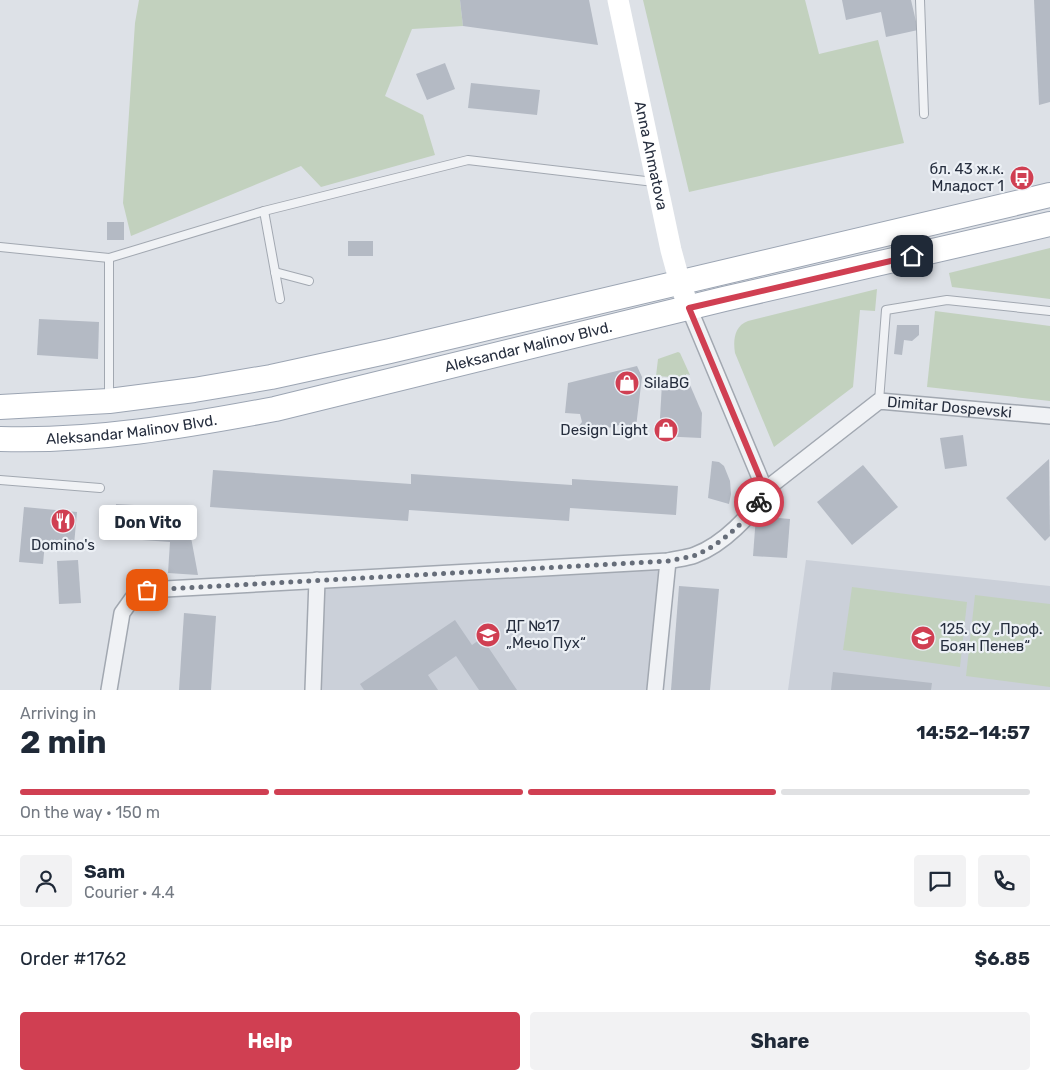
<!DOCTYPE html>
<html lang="en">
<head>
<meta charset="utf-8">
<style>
	body { margin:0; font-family:Rubik,sans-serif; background:#f2f2f3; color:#1f2937; height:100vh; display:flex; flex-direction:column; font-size:19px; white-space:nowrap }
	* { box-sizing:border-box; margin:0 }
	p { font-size:16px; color:#747a83 }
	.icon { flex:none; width:28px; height:28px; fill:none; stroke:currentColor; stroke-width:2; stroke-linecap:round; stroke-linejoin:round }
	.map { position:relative; height:690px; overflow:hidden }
	.side { display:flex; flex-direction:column; background:#fff; flex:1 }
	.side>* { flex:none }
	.pin { position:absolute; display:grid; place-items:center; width:42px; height:42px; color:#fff; margin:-21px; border-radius:10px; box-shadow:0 2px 8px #0006 }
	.courier { position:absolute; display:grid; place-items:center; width:50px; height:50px; margin:-25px; border:4px solid #d03f52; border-radius:50%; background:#fff; color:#222; box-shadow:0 1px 6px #0007 }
	.bubble { position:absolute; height:35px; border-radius:5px; background:#fff; box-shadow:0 2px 8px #0003; font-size:16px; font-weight:700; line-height:35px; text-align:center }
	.overview em { font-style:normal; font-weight:700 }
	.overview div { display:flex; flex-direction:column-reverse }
	.overview { display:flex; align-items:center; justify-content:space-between; height:85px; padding:0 20px }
	h1 { font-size:32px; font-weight:700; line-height:38px }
	.bar { display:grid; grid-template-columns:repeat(4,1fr); gap:8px 5px; align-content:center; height:60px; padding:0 20px }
	.bar i { height:6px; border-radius:4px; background:#e0e1e3 }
	.bar .on { background:#d03f52 }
	.bar p { grid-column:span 4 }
	.line { display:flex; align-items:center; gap:12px; padding:0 20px; border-top:1px solid #e0e1e3 }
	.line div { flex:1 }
	.round { display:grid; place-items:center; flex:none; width:52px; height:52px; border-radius:5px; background:#f2f2f3 }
	.action { display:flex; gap:10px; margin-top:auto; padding:10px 20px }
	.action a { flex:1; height:58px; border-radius:5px; background:#d03f52; color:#fff; font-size:20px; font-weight:700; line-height:58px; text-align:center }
	.action a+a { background:#f2f2f3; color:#1f2937 }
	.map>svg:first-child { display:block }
</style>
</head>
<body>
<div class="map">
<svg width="1050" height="690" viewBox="0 0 1050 690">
	<rect width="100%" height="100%" fill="#dde1e7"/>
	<g fill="#cbd0d9">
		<polygon points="806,560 1050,586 1050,690 788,690"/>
		<polygon points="668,561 655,690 313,690 317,580"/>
	</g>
	<g fill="#c2d1be">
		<polygon points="139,0 460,0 463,26 412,29 385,96 423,115 435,155 321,187 301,166 131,236 123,203 135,23"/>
		<polygon points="643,0 805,0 819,54 878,40 904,143 689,192"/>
		<polygon points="1050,248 1050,299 952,287 949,273"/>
		<path d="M877 289 875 311 860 310 853 387 774 447 735 353C733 341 734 326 748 321Z"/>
		<polygon points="935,311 1050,326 1050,401 927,387"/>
		<polygon points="678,352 680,353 690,375 686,374 686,378 656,376 658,359"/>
		<polygon points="852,587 967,602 960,667 843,650"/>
		<polygon points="975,595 1050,604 1050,687 966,676"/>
	</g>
	<g fill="#b4bac4">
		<polygon points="460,0 589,0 598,45 463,26"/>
		<polygon points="842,0 911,0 918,30 886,37 881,12 846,20"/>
		<polygon points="1034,0 1050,0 1050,102 1039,105"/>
		<polygon points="445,63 455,89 427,100 416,74"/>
		<polygon points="471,83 540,90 537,115 468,108"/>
		<rect x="107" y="222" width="17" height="18"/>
		<rect x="348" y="241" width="25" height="15"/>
		<polygon points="39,319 99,322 98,359 37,355"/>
		<polygon points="897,325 919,325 919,335 912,341 904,340 902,355 894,354"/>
		<polygon points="637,366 642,377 636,427 623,424 585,434 579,431 578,427 582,422 580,414 565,413 568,383"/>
		<polygon points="662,383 690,385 702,413 701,438 659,436"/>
		<polygon points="963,435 967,466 945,469 940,438"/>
		<polygon points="1049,459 1050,536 1045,541 1006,498"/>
		<polygon points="712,461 719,462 724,466 730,481 731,494 729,504 708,498"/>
		<polygon points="863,465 898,507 852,545 817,502"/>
		<polygon points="213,470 411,484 411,474 572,485 572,479 678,486 676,515 570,508 569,521 409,510 408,521 210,507"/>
		<polygon points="116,504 171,507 171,515 187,516 198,575 168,573 170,542 114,538"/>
		<polygon points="24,507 77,512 74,545 45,542 43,564 19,562"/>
		<polygon points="756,516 790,519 787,558 753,556"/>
		<polygon points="78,560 81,603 59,604 57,561"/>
		<polygon points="679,586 719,589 710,690 671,690"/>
		<polygon points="184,613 216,616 211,690 179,690"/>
		<polygon points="455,620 472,645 482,638 517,690 479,690 456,656 428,675 438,690 364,690 360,684"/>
		<polygon points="833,672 932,683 931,690 831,690"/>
	</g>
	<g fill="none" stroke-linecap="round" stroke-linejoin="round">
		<defs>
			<g id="lane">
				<polyline points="920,0 924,114"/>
				<polyline points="264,211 280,299"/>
				<polyline points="0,247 109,258 264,211 468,160 654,182"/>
				<polyline points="275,272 309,281"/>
				<polyline points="109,399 109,258"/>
				<polyline points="879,401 886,310 947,300 1050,311"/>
				<polyline points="0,480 100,488"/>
			</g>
			<g id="street">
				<polyline points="689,308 765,490"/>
				<path id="s1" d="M109 690 122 613 132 599 147 590 668 561C677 559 687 558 695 555 722 545 753 515 765 490L879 401 1050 416"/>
				<polyline points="313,690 317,580"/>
				<polyline points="655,690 668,561"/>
			</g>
			<g id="primary">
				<polyline points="0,407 109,401 194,390 271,377 390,351 1050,195"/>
				<path id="s3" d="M0 439C93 442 185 426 275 409L724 299 1050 224"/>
			</g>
		</defs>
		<use href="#lane" stroke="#a2a8b1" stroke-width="10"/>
		<use href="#street" stroke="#a2a8b1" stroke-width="18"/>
		<use href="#primary" stroke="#9ca5b3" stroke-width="26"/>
		<use href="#lane" stroke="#f0f2f5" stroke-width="8"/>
		<use href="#street" stroke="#f0f2f5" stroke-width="15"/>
		<path stroke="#fff" stroke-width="21" id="s2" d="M618 0 671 250 680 283 689 308"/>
		<use href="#primary" stroke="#fff" stroke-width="24"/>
	</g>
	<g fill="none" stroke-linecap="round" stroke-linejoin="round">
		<path stroke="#666d79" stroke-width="5" stroke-dasharray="0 9" d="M147 590 668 561C677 559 687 558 696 555 718 546 746 522 759 502"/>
		<polyline stroke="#d03f52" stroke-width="6" points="759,502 765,490 689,308 912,256"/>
	</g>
	<defs>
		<symbol id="bus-disc" viewBox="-11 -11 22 22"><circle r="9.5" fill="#d03f52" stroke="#ecf0f5"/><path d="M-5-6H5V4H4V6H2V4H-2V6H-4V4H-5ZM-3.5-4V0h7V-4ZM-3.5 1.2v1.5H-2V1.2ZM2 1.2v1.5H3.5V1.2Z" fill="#fff"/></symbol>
		<symbol id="shop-disc" viewBox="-11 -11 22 22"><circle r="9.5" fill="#d03f52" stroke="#ecf0f5"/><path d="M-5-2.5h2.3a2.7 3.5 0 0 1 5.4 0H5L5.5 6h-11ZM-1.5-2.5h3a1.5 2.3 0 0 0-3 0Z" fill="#fff"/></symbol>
		<symbol id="restaurant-disc" viewBox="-11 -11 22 22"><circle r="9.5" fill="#d03f52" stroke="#ecf0f5"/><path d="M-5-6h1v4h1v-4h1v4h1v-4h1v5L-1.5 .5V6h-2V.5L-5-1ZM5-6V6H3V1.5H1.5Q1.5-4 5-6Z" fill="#fff"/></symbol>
		<symbol id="school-disc" viewBox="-11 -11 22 22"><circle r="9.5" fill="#d03f52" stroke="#ecf0f5"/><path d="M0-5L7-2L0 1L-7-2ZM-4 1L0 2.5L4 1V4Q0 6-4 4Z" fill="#fff"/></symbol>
	</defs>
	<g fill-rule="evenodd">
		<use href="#bus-disc" x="1008" y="164" width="28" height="28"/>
		<use href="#shop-disc" x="613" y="369" width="28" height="28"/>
		<use href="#shop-disc" x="652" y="416" width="28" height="28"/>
		<use href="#restaurant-disc" x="49" y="507" width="28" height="28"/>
		<use href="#school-disc" x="474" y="621" width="28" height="28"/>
		<use href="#school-disc" x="909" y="624" width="28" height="28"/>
	</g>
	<g text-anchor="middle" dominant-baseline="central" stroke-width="4.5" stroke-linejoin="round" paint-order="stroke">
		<g font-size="15" fill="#262e3e" stroke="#ecf0f5">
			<text stroke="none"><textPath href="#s2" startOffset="159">Anna Ahmatova</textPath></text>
			<text stroke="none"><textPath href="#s3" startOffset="538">Aleksandar Malinov Blvd.</textPath></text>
			<text stroke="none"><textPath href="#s1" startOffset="975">Dimitar Dospevski</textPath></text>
			<text stroke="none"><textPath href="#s3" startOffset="132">Aleksandar Malinov Blvd.</textPath></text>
		</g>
		<g font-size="15" fill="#262e3e" stroke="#ecf0f5" text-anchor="start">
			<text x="1004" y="169" text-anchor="end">бл. 43 ж.к.<tspan x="1004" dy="17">Младост 1</tspan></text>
			<text x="644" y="383">SilaBG</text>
			<text x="648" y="430" text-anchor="end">Design Light</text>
			<text x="63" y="545" text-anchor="middle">Domino's</text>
			<text x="506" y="626">ДГ №17<tspan x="506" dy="17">„Мечо Пух“</tspan></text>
			<text x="940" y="629">125. СУ „Проф.<tspan x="940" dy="17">Боян Пенев“</tspan></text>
		</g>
	</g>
</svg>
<div class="pin" style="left:147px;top:590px;background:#ea580c"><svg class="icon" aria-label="bag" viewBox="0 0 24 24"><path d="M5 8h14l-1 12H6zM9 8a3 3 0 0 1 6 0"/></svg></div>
<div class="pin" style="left:912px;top:256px;background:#1f2937"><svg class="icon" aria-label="home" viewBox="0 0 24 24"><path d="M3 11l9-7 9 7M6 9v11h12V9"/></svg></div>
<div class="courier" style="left:759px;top:502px"><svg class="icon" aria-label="bike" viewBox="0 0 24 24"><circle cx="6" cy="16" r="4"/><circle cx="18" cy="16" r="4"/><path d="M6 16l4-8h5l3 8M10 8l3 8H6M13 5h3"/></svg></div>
<div class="bubble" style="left:99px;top:505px;width:98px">Don Vito</div>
</div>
<section class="side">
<div class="overview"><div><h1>2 min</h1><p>Arriving in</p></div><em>14:52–14:57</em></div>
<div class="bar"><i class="on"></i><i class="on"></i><i class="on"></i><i></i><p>On the way · 150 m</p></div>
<div class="line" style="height:90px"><a class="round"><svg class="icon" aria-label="person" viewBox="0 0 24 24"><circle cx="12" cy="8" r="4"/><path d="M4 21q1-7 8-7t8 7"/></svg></a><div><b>Sam</b><p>Courier · 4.4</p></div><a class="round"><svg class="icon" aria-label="chat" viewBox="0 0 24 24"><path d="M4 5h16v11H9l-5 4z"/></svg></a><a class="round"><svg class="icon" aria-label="phone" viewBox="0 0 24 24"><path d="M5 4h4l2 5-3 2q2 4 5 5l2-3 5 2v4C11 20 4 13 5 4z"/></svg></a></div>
<div class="line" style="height:65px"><div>Order #1762</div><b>$6.85</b></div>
<div class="action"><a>Help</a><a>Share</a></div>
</section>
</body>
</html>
